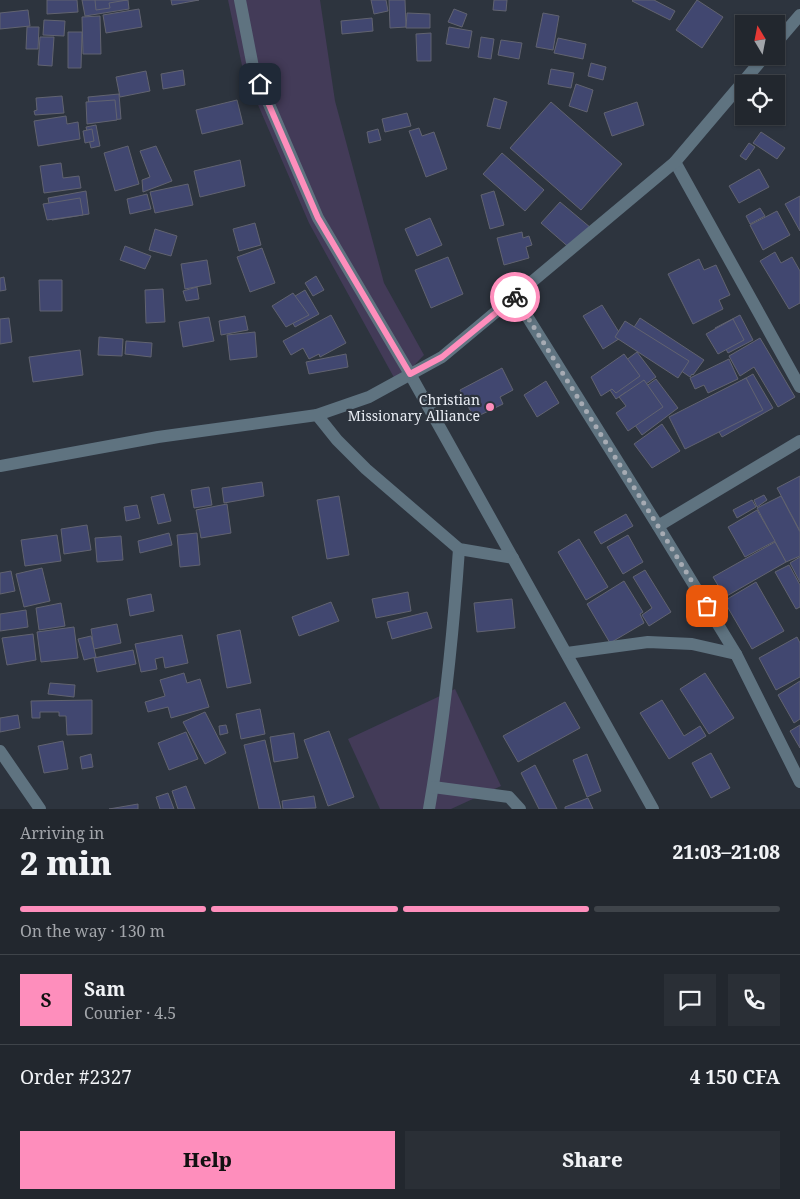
<!DOCTYPE html>
<html lang="en">
<head>
<meta charset="utf-8">
<style>
	body { margin:0; font-family:"Noto Serif",serif; background:#2a2f36; color:#f1f3f6; height:100vh; display:flex; flex-direction:column; font-size:19px; white-space:nowrap }
	* { box-sizing:border-box; margin:0 }
	p { font-size:16px; color:#a2a5aa }
	.icon { flex:none; width:28px; height:28px; fill:none; stroke:currentColor; stroke-width:2; stroke-linecap:round; stroke-linejoin:round }
	.map { position:relative; height:809px; overflow:hidden }
	.sheet { display:flex; flex-direction:column; background:#22272e; flex:1 }
	.sheet>* { flex:none }
	.needle { width:32px; rotate:350deg }
	.buttons { position:absolute; left:735px; top:15px; display:grid; gap:10px }
	.buttons a { display:grid; place-items:center; width:50px; height:50px; border-radius:0px; background:#22272e; box-shadow:0 1px 4px #0004,0 0 0 1px #3f444a; font-size:25px }
	.pin { position:absolute; display:grid; place-items:center; width:42px; height:42px; color:#fff; margin:-21px; border-radius:10px; box-shadow:0 2px 8px #0006 }
	.courier { position:absolute; display:grid; place-items:center; width:50px; height:50px; margin:-25px; border:4px solid #fe8ebc; border-radius:50%; background:#fff; color:#222; box-shadow:0 1px 6px #0007 }
	.overview em { font-style:normal; font-weight:800 }
	.overview div { display:flex; flex-direction:column-reverse }
	.overview { display:flex; align-items:center; justify-content:space-between; height:85px; padding:0 20px }
	h1 { font-size:32px; font-weight:800; line-height:38px }
	.bar { display:grid; grid-template-columns:repeat(4,1fr); gap:8px 5px; align-content:center; height:60px; padding:0 20px }
	.bar i { height:6px; border-radius:4px; background:#3f444a }
	.bar .current { background:#fe8ebc }
	.bar p { grid-column:span 4 }
	.line { display:flex; align-items:center; gap:12px; padding:0 20px; border-top:1px solid #3f444a }
	.line div { flex:1 }
	.round { display:grid; place-items:center; flex:none; width:52px; height:52px; border-radius:0px; background:#2a2f36 }
	.action { display:flex; gap:10px; margin-top:auto; padding:10px 20px }
	.action a { flex:1; height:58px; border-radius:0px; background:#fe8ebc; color:#111; font-size:20px; font-weight:800; line-height:58px; text-align:center }
	.action a+a { background:#2a2f36; color:#f1f3f6 }
	.map>svg:first-child { display:block }
</style>
</head>
<body>
<div class="map">
<svg width="800" height="809" viewBox="0 0 800 809">
	<rect width="100%" height="100%" fill="#2d343e"/>
	<g fill="#433b58">
		<polygon points="228,0 320,0 335,101 384,283 424,355 397,383 309,223 243,70"/>
		<polygon points="455,689 501,786 451,809 380,809 348,739"/>
	</g>
	<g fill="#414770" stroke="#616370">
		<polygon points="47,0 77,0 78,12 47,14"/>
		<polygon points="82,0 128,0 129,9 85,16"/>
		<polygon points="95,0 127,0 109,3 110,8 96,10"/>
		<polygon points="171,0 199,0 172,5"/>
		<polygon points="371,0 386,0 388,11 374,14"/>
		<polygon points="389,0 405,0 406,27 390,28"/>
		<polygon points="494,0 507,0 506,11 493,10"/>
		<polygon points="633,0 654,0 675,11 670,20 632,1"/>
		<polygon points="697,0 723,17 702,48 676,30"/>
		<polygon points="139,9 142,27 106,33 103,15"/>
		<polygon points="454,9 467,14 462,27 448,22"/>
		<polygon points="28,10 30,26 0,29 0,13"/>
		<polygon points="407,13 430,14 430,28 406,28"/>
		<polygon points="543,13 559,16 553,50 536,47"/>
		<polygon points="100,16 101,54 83,54 82,17"/>
		<polygon points="372,18 373,31 342,34 341,21"/>
		<polygon points="44,20 65,21 64,36 43,35"/>
		<polygon points="27,27 39,27 38,49 26,49"/>
		<polygon points="449,27 472,31 469,48 446,44"/>
		<polygon points="68,32 82,32 81,68 68,68"/>
		<polygon points="431,33 431,61 417,61 416,34"/>
		<polygon points="40,37 54,37 52,66 38,65"/>
		<polygon points="481,37 494,39 491,59 478,57"/>
		<polygon points="558,38 586,44 583,59 554,53"/>
		<polygon points="501,40 522,43 519,59 498,55"/>
		<polygon points="591,63 606,67 603,80 588,76"/>
		<polygon points="551,69 574,73 571,88 548,84"/>
		<polygon points="183,70 185,85 163,89 161,74"/>
		<polygon points="146,71 150,91 120,97 116,77"/>
		<polygon points="576,84 593,90 587,112 569,106"/>
		<polygon points="119,94 121,119 91,122 88,97"/>
		<polygon points="62,96 64,113 35,115 34,111 37,110 36,98"/>
		<polygon points="494,98 507,102 500,129 487,126"/>
		<polygon points="115,100 117,120 87,124 86,102"/>
		<polygon points="237,100 243,124 202,134 196,110"/>
		<polygon points="551,102 622,164 581,210 510,148"/>
		<polygon points="637,102 644,125 612,136 604,113"/>
		<polygon points="407,113 411,126 385,132 382,119"/>
		<polygon points="66,116 67,124 78,122 80,139 38,146 34,121"/>
		<polygon points="96,125 100,146 91,148 86,127"/>
		<polygon points="419,128 422,136 434,132 447,169 426,177 409,131"/>
		<polygon points="92,129 94,141 85,143 83,131"/>
		<polygon points="378,129 381,140 369,143 367,132"/>
		<polygon points="761,132 785,148 777,159 753,143"/>
		<polygon points="749,143 755,147 746,160 740,156"/>
		<polygon points="128,146 139,184 115,191 104,153"/>
		<polygon points="156,146 172,181 143,192 142,180 150,177 140,151"/>
		<polygon points="502,153 544,190 525,211 483,174"/>
		<polygon points="240,160 245,186 200,197 194,171"/>
		<polygon points="61,163 63,178 79,176 81,188 44,193 40,166"/>
		<polygon points="759,169 769,187 739,203 729,186"/>
		<polygon points="188,184 193,205 155,213 150,192"/>
		<polygon points="86,191 89,214 52,220 48,198"/>
		<polygon points="494,191 504,225 490,229 481,195"/>
		<polygon points="147,194 151,209 130,214 127,199"/>
		<polygon points="800,196 800,231 785,204"/>
		<polygon points="80,198 83,215 47,220 43,204"/>
		<polygon points="560,202 591,228 572,250 541,223"/>
		<polygon points="760,208 765,216 750,224 746,216"/>
		<polygon points="777,211 790,235 763,250 750,225"/>
		<polygon points="430,218 442,245 417,256 405,229"/>
		<polygon points="255,223 261,245 239,251 233,229"/>
		<polygon points="155,229 177,236 171,256 149,250"/>
		<polygon points="522,232 523,238 529,236 532,245 526,247 529,258 504,265 497,238"/>
		<polygon points="125,246 151,256 145,269 120,260"/>
		<polygon points="262,248 275,283 250,292 237,257"/>
		<polygon points="775,252 781,263 792,257 800,271 800,303 789,309 760,261"/>
		<polygon points="448,257 463,294 431,308 415,270"/>
		<polygon points="699,259 704,270 716,265 730,295 719,300 723,309 693,324 668,274"/>
		<polygon points="207,260 211,284 185,289 181,264"/>
		<polygon points="316,276 324,290 313,296 305,283"/>
		<polygon points="4,277 6,290 0,291 0,278"/>
		<polygon points="39,280 62,280 62,311 40,311"/>
		<polygon points="197,287 199,299 186,301 183,291"/>
		<polygon points="163,289 165,322 146,323 145,290"/>
		<polygon points="305,290 319,314 295,327 282,304"/>
		<polygon points="293,293 309,315 286,327 272,306"/>
		<polygon points="602,305 622,337 603,349 583,316"/>
		<polygon points="331,315 346,343 320,357 319,354 309,359 303,348 291,355 283,341"/>
		<polygon points="740,315 753,340 728,353 715,328"/>
		<polygon points="245,316 248,330 221,335 219,321"/>
		<polygon points="209,317 214,341 183,347 179,322"/>
		<polygon points="9,318 12,342 0,344 0,319"/>
		<polygon points="640,318 704,360 693,375 692,374 690,377 629,335"/>
		<polygon points="733,319 744,340 718,354 706,334"/>
		<polygon points="625,321 689,361 678,378 615,337"/>
		<polygon points="255,332 257,357 230,360 227,335"/>
		<polygon points="99,337 123,339 122,356 98,355"/>
		<polygon points="760,338 795,397 778,407 754,367 740,376 729,356"/>
		<polygon points="126,341 152,343 151,357 125,354"/>
		<polygon points="80,350 83,375 33,382 29,357"/>
		<polygon points="637,352 656,377 629,396 626,392 616,399 602,378"/>
		<polygon points="346,354 348,367 309,374 306,362"/>
		<polygon points="624,354 640,376 616,393 612,389 601,396 591,377"/>
		<polygon points="729,359 738,379 708,393 704,385 695,389 690,378"/>
		<polygon points="502,368 513,390 500,397 503,404 474,418 460,390"/>
		<polygon points="753,374 773,408 722,437 702,403"/>
		<polygon points="746,378 763,410 685,449 669,417"/>
		<polygon points="656,379 678,408 642,435 627,414 636,407 630,398"/>
		<polygon points="644,380 663,407 628,431 616,413 626,406 619,397"/>
		<polygon points="546,381 559,403 537,417 524,395"/>
		<polygon points="662,424 680,451 652,468 634,444"/>
		<polygon points="800,476 800,531 777,488"/>
		<polygon points="262,482 264,496 224,503 222,488"/>
		<polygon points="209,487 212,505 194,508 191,490"/>
		<polygon points="164,494 171,521 158,524 151,497"/>
		<polygon points="764,495 767,500 757,507 754,500"/>
		<polygon points="339,496 349,555 327,559 317,500"/>
		<polygon points="781,496 800,532 800,556 786,562 757,508"/>
		<polygon points="752,500 756,507 737,518 733,510"/>
		<polygon points="227,504 231,533 201,538 196,510"/>
		<polygon points="137,505 140,518 126,521 124,507"/>
		<polygon points="757,510 775,541 745,557 728,527"/>
		<polygon points="626,514 633,526 601,544 594,532"/>
		<polygon points="87,525 91,550 64,554 61,529"/>
		<polygon points="169,533 172,545 140,553 138,541"/>
		<polygon points="197,533 200,565 180,567 177,535"/>
		<polygon points="57,535 61,561 25,566 21,540"/>
		<polygon points="628,535 643,562 623,574 607,547"/>
		<polygon points="121,536 123,560 97,562 95,538"/>
		<polygon points="579,539 608,587 586,600 558,552"/>
		<polygon points="775,542 786,562 725,597 713,577"/>
		<polygon points="800,557 800,582 790,563"/>
		<polygon points="789,565 800,585 800,607 796,609 775,572"/>
		<polygon points="42,568 50,601 24,607 16,574"/>
		<polygon points="645,570 671,612 649,626 642,615 652,608 633,577"/>
		<polygon points="11,571 15,591 0,594 0,573"/>
		<polygon points="624,581 643,612 640,614 644,623 610,643 587,604"/>
		<polygon points="756,582 784,631 752,649 724,601"/>
		<polygon points="408,592 411,611 376,618 372,599"/>
		<polygon points="151,594 154,611 130,616 127,599"/>
		<polygon points="512,599 515,628 477,632 474,603"/>
		<polygon points="331,602 339,621 299,636 292,617"/>
		<polygon points="61,603 65,626 39,630 36,608"/>
		<polygon points="26,610 28,627 0,631 0,614"/>
		<polygon points="427,612 432,628 392,639 387,622"/>
		<polygon points="117,624 121,643 94,649 91,629"/>
		<polygon points="74,627 78,658 41,662 37,632"/>
		<polygon points="240,630 251,683 227,688 217,635"/>
		<polygon points="33,634 36,660 7,665 2,638"/>
		<polygon points="182,635 188,663 165,668 163,657 155,659 157,669 141,672 135,644"/>
		<polygon points="91,636 96,657 84,660 78,639"/>
		<polygon points="797,637 800,643 800,677 776,690 759,658"/>
		<polygon points="133,650 136,664 97,672 94,658"/>
		<polygon points="184,673 187,683 200,679 209,707 171,718 168,707 148,712 145,702 165,696 160,680"/>
		<polygon points="705,673 734,718 709,734 680,689"/>
		<polygon points="800,681 800,719 794,723 778,695"/>
		<polygon points="50,683 75,685 74,697 48,694"/>
		<polygon points="92,700 92,734 67,735 66,716 59,716 59,712 40,712 40,718 32,718 31,701"/>
		<polygon points="662,700 684,736 700,726 706,736 669,759 640,713"/>
		<polygon points="565,702 580,728 518,762 503,736"/>
		<polygon points="260,709 265,734 241,739 236,714"/>
		<polygon points="205,712 226,753 205,764 183,722"/>
		<polygon points="18,715 20,728 0,732 0,718"/>
		<polygon points="226,725 228,733 220,735 219,726"/>
		<polygon points="800,725 800,748 790,731"/>
		<polygon points="329,731 354,797 328,806 304,740"/>
		<polygon points="186,732 198,759 169,770 158,743"/>
		<polygon points="294,733 298,758 274,762 270,737"/>
		<polygon points="265,740 281,809 259,809 244,745"/>
		<polygon points="63,741 68,769 44,773 38,746"/>
		<polygon points="711,753 730,788 711,798 692,763"/>
		<polygon points="91,754 93,767 82,769 80,757"/>
		<polygon points="587,754 601,791 587,797 573,760"/>
		<polygon points="535,765 557,809 539,809 521,773"/>
		<polygon points="186,786 195,809 178,809 172,791"/>
		<polygon points="168,793 174,809 160,809 156,797"/>
		<polygon points="314,796 316,808 283,809 282,801"/>
		<polygon points="588,798 593,809 565,809 565,807"/>
		<polygon points="138,804 138,809 109,809"/>
	</g>
	<g fill="none" stroke-linecap="round" stroke-linejoin="round">
		<g stroke="#5f7380" stroke-width="12">
			<polyline points="0,751 40,809"/>
			<path d="M429 809C444 723 453 636 459 549"/>
		</g>
		<g stroke="#5f7380" stroke-width="12">
			<polyline points="240,0 253,67 318,218 410,374 653,809"/>
			<polyline points="776,43 800,15"/>
			<polyline points="675,162 800,387"/>
			<polyline points="515,297 658,526 736,654 800,782"/>
			<polyline points="317,415 337,440 366,469 459,549 513,558"/>
			<polyline points="0,466 158,437 317,415 369,397 442,357 675,162 765,56"/>
			<polyline points="658,526 800,441"/>
			<polyline points="567,653 648,642 692,644 736,654"/>
			<polyline points="433,787 509,797 520,809"/>
		</g>
	</g>
	<g fill="none" stroke-linecap="round" stroke-linejoin="round">
		<polyline stroke="#a6abb3" stroke-width="5" stroke-dasharray="0 9" points="515,297 658,526 707,606"/>
		<polyline stroke="#fe8ebc" stroke-width="6" points="260,84 318,218 410,374 442,357 515,297"/>
	</g>
	<circle fill="#fe8ebc" stroke="#2d343e" stroke-width="2" cx="490" cy="407" r="5"/>
	<g text-anchor="middle" dominant-baseline="central" stroke-width="4.5" stroke-linejoin="round" paint-order="stroke">
		<g font-size="14" fill="#e7ebf2" stroke="#2d343e" text-anchor="end">
			<text x="480" y="399">Christian<tspan x="480" dy="16">Missionary Alliance</tspan></text>
		</g>
	</g>
</svg>
<div class="buttons">
<a><svg class="needle" viewBox="-14 -14 28 28"><path d="M0-13l5 13h-10z" fill="#e53935"/><path d="M0 13l5-13h-10z" fill="#a2a5aa"/></svg></a>
<a><svg class="icon" aria-label="locate" viewBox="0 0 24 24"><circle cx="12" cy="12" r="6"/><path d="M12 2v4M12 18v4M2 12h4M18 12h4"/></svg></a>
</div>
<div class="pin" style="left:707px;top:606px;background:#ea580c"><svg class="icon" aria-label="bag" viewBox="0 0 24 24"><path d="M5 8h14l-1 12H6zM9 8a3 3 0 0 1 6 0"/></svg></div>
<div class="pin" style="left:260px;top:84px;background:#1f2937"><svg class="icon" aria-label="home" viewBox="0 0 24 24"><path d="M3 11l9-7 9 7M6 9v11h12V9"/></svg></div>
<div class="courier" style="left:515px;top:297px"><svg class="icon" aria-label="bike" viewBox="0 0 24 24"><circle cx="6" cy="16" r="4"/><circle cx="18" cy="16" r="4"/><path d="M6 16l4-8h5l3 8M10 8l3 8H6M13 5h3"/></svg></div>
</div>
<section class="sheet">
<div class="overview"><div><h1>2 min</h1><p>Arriving in</p></div><em>21:03–21:08</em></div>
<div class="bar"><i class="current"></i><i class="current"></i><i class="current"></i><i></i><p>On the way · 130 m</p></div>
<div class="line" style="height:90px"><b class="round" style="background:#fe8ebc;color:#111">S</b><div><b>Sam</b><p>Courier · 4.5</p></div><a class="round"><svg class="icon" aria-label="chat" viewBox="0 0 24 24"><path d="M4 5h16v11H9l-5 4z"/></svg></a><a class="round"><svg class="icon" aria-label="phone" viewBox="0 0 24 24"><path d="M5 4h4l2 5-3 2q2 4 5 5l2-3 5 2v4C11 20 4 13 5 4z"/></svg></a></div>
<div class="line" style="height:65px"><div>Order #2327</div><b>4 150 CFA</b></div>
<div class="action"><a>Help</a><a>Share</a></div>
</section>
</body>
</html>
